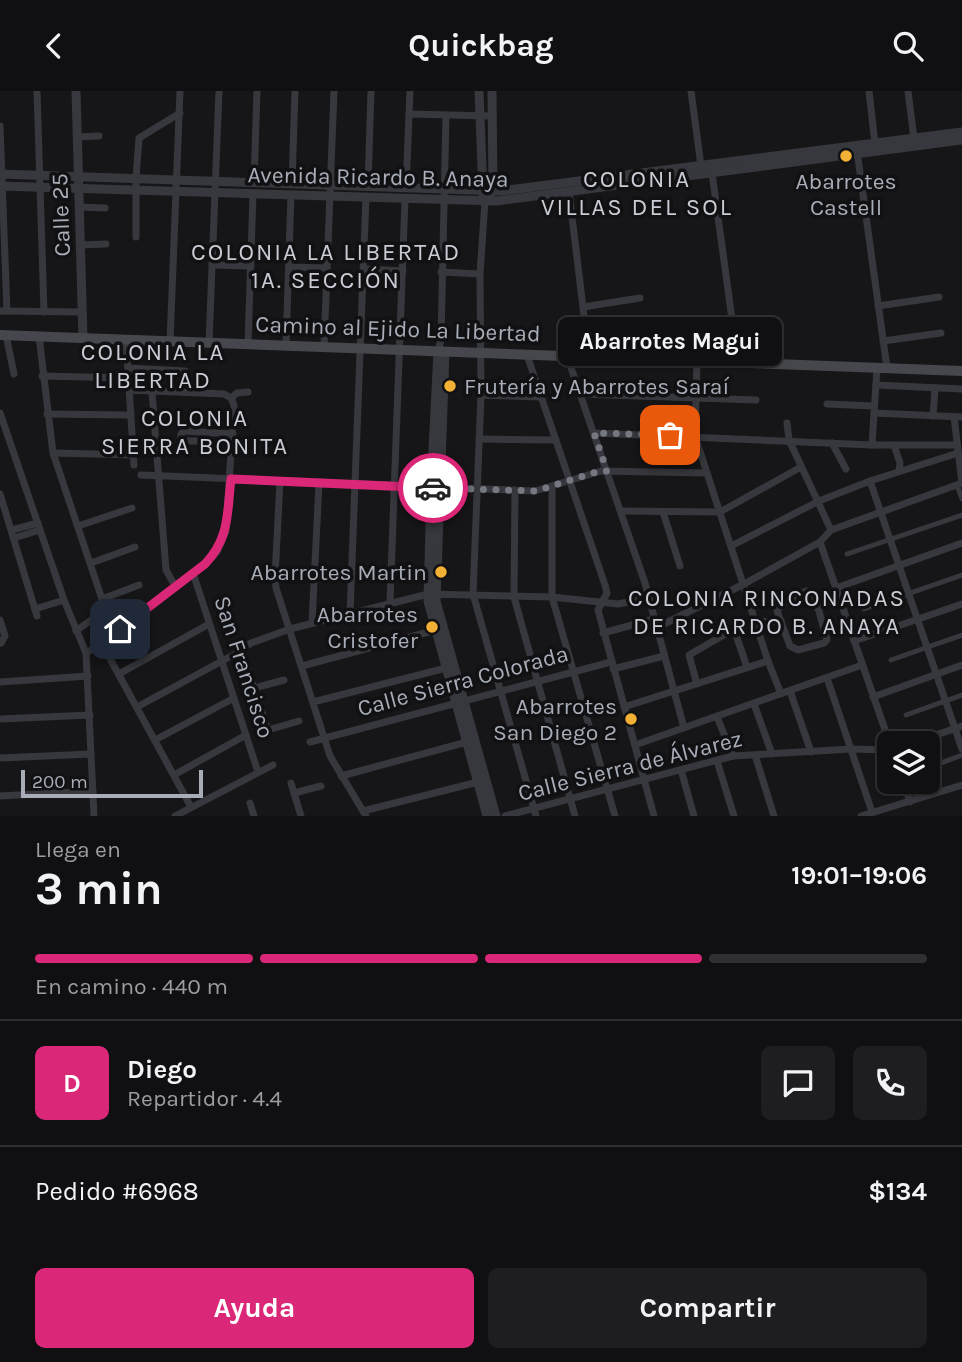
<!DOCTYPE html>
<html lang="es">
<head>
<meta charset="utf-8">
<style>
	body { margin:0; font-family:Karla,sans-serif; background:#1e1e20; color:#f1f3f6; height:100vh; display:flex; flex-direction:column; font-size:26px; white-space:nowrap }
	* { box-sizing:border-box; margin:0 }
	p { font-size:23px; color:#9c9d9f }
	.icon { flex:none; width:38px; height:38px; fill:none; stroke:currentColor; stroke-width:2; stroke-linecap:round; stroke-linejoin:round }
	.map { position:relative; height:725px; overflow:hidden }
	.side { display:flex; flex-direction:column; background:#101012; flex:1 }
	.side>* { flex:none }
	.controls { position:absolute; left:877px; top:640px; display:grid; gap:14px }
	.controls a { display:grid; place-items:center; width:63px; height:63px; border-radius:10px; background:#101012; box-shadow:0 2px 5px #0004,0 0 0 2px #303032; font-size:35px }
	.scale { position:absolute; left:21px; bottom:18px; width:182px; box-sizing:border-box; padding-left:7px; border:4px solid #a8adb8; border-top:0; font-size:19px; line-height:24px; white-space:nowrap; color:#a8adb8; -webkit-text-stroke:5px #111113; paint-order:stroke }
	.pin { position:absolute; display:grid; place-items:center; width:60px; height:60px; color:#fff; margin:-30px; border-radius:14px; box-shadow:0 4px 10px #0006 }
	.courier { position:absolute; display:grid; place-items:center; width:70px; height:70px; margin:-35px; border:5px solid #db2777; border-radius:50%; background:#fff; color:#222; box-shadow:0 2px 9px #0007 }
	.bubble { position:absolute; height:49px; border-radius:10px; background:#101012; box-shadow:0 2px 5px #0004,0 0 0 2px #303032; font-size:23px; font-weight:700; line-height:49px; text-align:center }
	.head em { font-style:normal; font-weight:700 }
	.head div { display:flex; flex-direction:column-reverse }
	.head { display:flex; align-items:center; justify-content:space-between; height:119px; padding:0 35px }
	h1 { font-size:46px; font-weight:700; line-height:52px }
	.bar { display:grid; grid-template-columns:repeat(4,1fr); gap:10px 7px; align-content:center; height:84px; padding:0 35px }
	.bar i { height:9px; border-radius:5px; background:#303032 }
	.bar .current { background:#db2777 }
	.bar p { grid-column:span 4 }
	.line { display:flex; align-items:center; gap:18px; padding:0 35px; border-top:2px solid #303032 }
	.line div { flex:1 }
	.round { display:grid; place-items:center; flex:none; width:74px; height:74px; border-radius:10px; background:#1e1e20 }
	.cta { display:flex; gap:14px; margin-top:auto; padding:14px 35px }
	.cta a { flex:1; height:80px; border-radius:10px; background:#db2777; color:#fff; font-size:28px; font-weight:700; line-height:80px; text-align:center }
	.cta a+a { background:#1e1e20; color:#f1f3f6 }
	header { display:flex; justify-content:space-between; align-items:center; height:91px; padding:0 35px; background:#101012; font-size:32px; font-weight:700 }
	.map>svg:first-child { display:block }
</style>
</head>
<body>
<header><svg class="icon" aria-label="back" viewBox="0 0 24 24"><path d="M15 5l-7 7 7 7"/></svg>Quickbag<svg class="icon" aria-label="search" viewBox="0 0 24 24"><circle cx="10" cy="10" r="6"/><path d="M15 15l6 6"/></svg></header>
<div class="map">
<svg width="962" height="725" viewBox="0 0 962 725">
	<rect width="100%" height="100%" fill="#161618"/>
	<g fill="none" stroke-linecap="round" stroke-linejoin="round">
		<g stroke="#37383d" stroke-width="5">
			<polyline points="957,394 962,408"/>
			<polyline points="847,463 962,424"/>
			<polyline points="864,518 962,484"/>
			<polyline points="891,569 962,544"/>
			<polyline points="906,624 962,604"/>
			<polyline points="928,677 962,664"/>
		</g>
		<g stroke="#37383d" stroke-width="7">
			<polyline points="37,0 44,221"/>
			<polyline points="691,0 701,75"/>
			<polyline points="869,0 875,53"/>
			<polyline points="908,0 914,48"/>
			<polyline points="409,23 492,25"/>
			<polyline points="0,35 7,220"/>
			<polyline points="78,46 99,45"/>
			<polyline points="857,60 887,277"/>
			<polyline points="712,82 738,272"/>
			<polyline points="254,91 257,0"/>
			<polyline points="292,92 295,0"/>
			<polyline points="368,95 371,0"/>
			<polyline points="406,97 410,0"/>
			<polyline points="569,101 589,266"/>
			<polyline points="485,110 480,183 481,304 473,503 536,725"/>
			<polyline points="80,116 105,117"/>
			<polyline points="136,146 136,87 139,47 180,22"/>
			<polyline points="81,154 106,153"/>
			<polyline points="212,174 251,175"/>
			<polyline points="289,176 327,177"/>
			<polyline points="365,178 403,180"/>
			<polyline points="441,181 480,183"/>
			<polyline points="878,215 939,206"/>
			<polyline points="583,216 640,207"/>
			<polyline points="0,220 83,221"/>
			<polyline points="6,244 14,283"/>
			<polyline points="39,245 53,362 104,514 102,521 76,540"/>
			<polyline points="126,249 134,374"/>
			<polyline points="883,250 941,242"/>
			<polyline points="170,251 180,0"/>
			<polyline points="209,252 219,0"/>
			<polyline points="248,253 253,103"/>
			<polyline points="286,255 291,104"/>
			<polyline points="324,256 334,0"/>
			<polyline points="438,260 441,249 446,24"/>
			<polyline points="527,264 605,494 607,502 598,519 654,725"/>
			<polyline points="567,265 645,492 684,637"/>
			<polyline points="697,270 695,345 768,570 781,603"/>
			<polyline points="128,277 185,280"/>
			<polyline points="42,285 128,287"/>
			<polyline points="876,294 962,298"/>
			<polyline points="129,299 224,303 231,307"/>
			<polyline points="152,301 166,479 175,495"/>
			<polyline points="581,303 756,309"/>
			<polyline points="481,304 541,306"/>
			<polyline points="231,307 237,302 248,301"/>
			<polyline points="827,313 874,315"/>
			<polyline points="0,322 64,509 86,562 94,725"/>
			<polyline points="874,322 962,326"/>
			<polyline points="47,323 131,324"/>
			<polyline points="933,325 935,297"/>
			<polyline points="954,326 962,392"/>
			<polyline points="787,332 789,349 831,439"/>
			<polyline points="209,342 205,350 184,350 181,347 181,343 184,340 233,343"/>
			<polyline points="594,342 872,354 957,354"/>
			<polyline points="479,348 556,349"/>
			<polyline points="832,352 846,378"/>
			<polyline points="872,354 877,277"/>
			<polyline points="894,354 900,372 899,380"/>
			<polyline points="53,362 134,364"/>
			<polyline points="141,384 535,400 601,380 707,382"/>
			<polyline points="280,390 275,486 276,497 330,665 366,725"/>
			<polyline points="870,390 962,658"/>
			<polyline points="552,396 552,506 615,725"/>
			<polyline points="515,399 514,506 575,725"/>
			<polyline points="0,403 37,525"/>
			<polyline points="621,420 720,421 801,376"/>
			<polyline points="663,421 680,475"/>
			<polyline points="78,435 132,417"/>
			<polyline points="12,439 38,432"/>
			<polyline points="14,447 40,439"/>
			<polyline points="820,451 890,653"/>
			<polyline points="731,455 819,410 870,390 958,362"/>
			<polyline points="91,472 135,456"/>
			<polyline points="193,482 258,681"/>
			<polygon points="806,500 814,502 827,549 824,552 798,559 790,555 777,520 782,514"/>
			<polyline points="102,508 139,494"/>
			<polyline points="390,511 405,108"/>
			<polyline points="35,518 64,509"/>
			<polyline points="818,518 830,507 836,497 962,452"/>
			<polyline points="350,522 366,106"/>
			<polyline points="0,529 5,545 1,552"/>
			<polyline points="756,531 781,530"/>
			<polyline points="312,532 319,392"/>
			<polyline points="656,537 744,493 820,451 831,439 962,392"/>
			<polyline points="603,542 654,528"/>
			<polyline points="854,550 962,513"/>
			<polyline points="102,553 191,716"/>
			<polyline points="241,558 268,639 299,630"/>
			<polyline points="86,562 102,553 205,473 217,461 226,440 234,314 231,307"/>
			<polyline points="302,575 436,539"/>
			<polyline points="613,578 664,565"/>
			<polyline points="119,583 209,533"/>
			<polyline points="827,587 872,721"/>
			<polyline points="0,591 88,585"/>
			<polyline points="697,593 689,564 729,541 735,541 747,576"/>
			<polyline points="254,597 284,589"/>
			<polyline points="790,600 811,661"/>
			<polyline points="873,606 962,574"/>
			<polyline points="313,611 446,577"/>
			<polyline points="754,613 772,663"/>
			<polyline points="137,616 235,563 251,552 290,538 428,503 552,506 618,513 649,507"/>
			<polyline points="624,616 768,570"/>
			<polyline points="717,626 733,665"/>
			<polyline points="0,628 90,624"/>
			<polyline points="155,649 234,607"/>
			<polyline points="310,651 611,571"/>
			<polyline points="910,653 962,635"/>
			<polyline points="635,654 862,574"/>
			<polyline points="755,664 774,725"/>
			<polyline points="0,667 91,663"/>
			<polyline points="717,670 734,725"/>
			<polyline points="681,679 694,725"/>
			<polyline points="174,684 246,644"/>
			<polyline points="341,685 467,651"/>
			<polyline points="903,691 910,711"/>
			<polyline points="291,692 301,725"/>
			<polyline points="294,702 321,695"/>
			<polyline points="0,705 93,700"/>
			<polyline points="250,712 254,725"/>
			<polyline points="363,720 478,691"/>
			<polyline points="175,725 273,674"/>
			<polyline points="505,725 733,665 851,658 889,659"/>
			<polyline points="861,725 962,694"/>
		</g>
		<g stroke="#37383d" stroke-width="9">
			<polyline points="76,0 83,247"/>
			<polyline points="479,0 483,103"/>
			<polyline points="0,83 501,100 962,41"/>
			<polyline points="0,95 496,110 962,49"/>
			<polyline points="490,104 493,100 492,0"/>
			<polyline points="438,260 431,397 428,510 487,725"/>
			<polyline points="445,261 436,510 496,725"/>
		</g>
		<polyline stroke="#45474d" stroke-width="10" points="0,244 962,280"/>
	</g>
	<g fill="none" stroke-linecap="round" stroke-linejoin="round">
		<polyline stroke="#757880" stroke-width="7" stroke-dasharray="0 12.6" points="433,397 536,400 593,382 607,380 594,342 670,344"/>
		<path stroke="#db2777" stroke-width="9" d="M120 538 205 473C230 447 227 421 231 388L433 397"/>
	</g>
	<g fill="#f2b134" stroke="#111113" stroke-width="2.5">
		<circle cx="846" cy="65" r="7"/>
		<circle cx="450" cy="295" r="7"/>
		<circle cx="441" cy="481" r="7"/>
		<circle cx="432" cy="536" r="7"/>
		<circle cx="631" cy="628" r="7"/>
	</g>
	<g text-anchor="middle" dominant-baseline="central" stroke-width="7" stroke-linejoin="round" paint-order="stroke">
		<g font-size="23" fill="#a8adb8" stroke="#111113">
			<text transform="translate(378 86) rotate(1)">Avenida Ricardo B. Anaya</text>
			<text transform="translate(61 124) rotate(-92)">Calle 25</text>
			<text transform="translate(398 238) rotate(2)">Camino al Ejido La Libertad</text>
			<text transform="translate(244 576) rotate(72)">San Francisco</text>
			<text transform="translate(463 590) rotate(-15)">Calle Sierra Colorada</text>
			<text transform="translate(630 675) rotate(-14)">Calle Sierra de Álvarez</text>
		</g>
		<g font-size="23" fill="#a8adb8" stroke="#111113" text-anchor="end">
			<text x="846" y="90" text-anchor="middle">Abarrotes<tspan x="846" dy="26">Castell</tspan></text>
			<text x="464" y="295" text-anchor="start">Frutería y Abarrotes Saraí</text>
			<text x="427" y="481">Abarrotes Martin</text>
			<text x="418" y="523">Abarrotes<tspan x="418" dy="26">Cristofer</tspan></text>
			<text x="617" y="615">Abarrotes<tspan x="617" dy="26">San Diego 2</tspan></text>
		</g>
		<g font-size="24" letter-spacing="2" fill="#c9ccd4" stroke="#111113">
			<text x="637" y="88">COLONIA<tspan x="637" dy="28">VILLAS DEL SOL</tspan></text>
			<text x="326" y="161">COLONIA LA LIBERTAD<tspan x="326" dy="28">1A. SECCIÓN</tspan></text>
			<text x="153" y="261">COLONIA LA<tspan x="153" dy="28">LIBERTAD</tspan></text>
			<text x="195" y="327">COLONIA<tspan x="195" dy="28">SIERRA BONITA</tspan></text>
			<text x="767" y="507">COLONIA RINCONADAS<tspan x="767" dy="28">DE RICARDO B. ANAYA</tspan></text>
		</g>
	</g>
</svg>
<div class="controls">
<a><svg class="icon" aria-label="layers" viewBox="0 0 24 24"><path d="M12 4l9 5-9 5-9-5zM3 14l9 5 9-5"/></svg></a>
</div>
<div class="scale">200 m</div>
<div class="pin" style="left:670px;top:344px;background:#ea580c"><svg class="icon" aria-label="bag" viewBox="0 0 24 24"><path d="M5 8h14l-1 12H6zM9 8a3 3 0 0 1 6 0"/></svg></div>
<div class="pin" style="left:120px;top:538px;background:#1f2937"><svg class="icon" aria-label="home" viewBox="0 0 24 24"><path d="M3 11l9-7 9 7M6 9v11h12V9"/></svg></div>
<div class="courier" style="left:433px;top:397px"><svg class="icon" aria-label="car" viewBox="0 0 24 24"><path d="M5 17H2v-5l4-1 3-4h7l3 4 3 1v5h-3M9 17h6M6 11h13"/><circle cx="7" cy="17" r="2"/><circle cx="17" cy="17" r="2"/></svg></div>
<div class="bubble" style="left:558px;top:226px;width:224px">Abarrotes Magui</div>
</div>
<section class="side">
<div class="head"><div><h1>3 min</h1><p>Llega en</p></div><em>19:01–19:06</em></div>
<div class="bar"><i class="current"></i><i class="current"></i><i class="current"></i><i></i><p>En camino · 440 m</p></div>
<div class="line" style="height:126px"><b class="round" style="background:#db2777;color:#fff">D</b><div><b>Diego</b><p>Repartidor · 4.4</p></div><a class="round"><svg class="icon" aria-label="chat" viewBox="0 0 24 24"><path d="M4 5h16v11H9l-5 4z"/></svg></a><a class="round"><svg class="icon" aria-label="phone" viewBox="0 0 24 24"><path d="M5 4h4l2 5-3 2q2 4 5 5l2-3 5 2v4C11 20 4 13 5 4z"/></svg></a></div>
<div class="line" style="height:91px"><div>Pedido #6968</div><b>$134</b></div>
<div class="cta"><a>Ayuda</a><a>Compartir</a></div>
</section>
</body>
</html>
